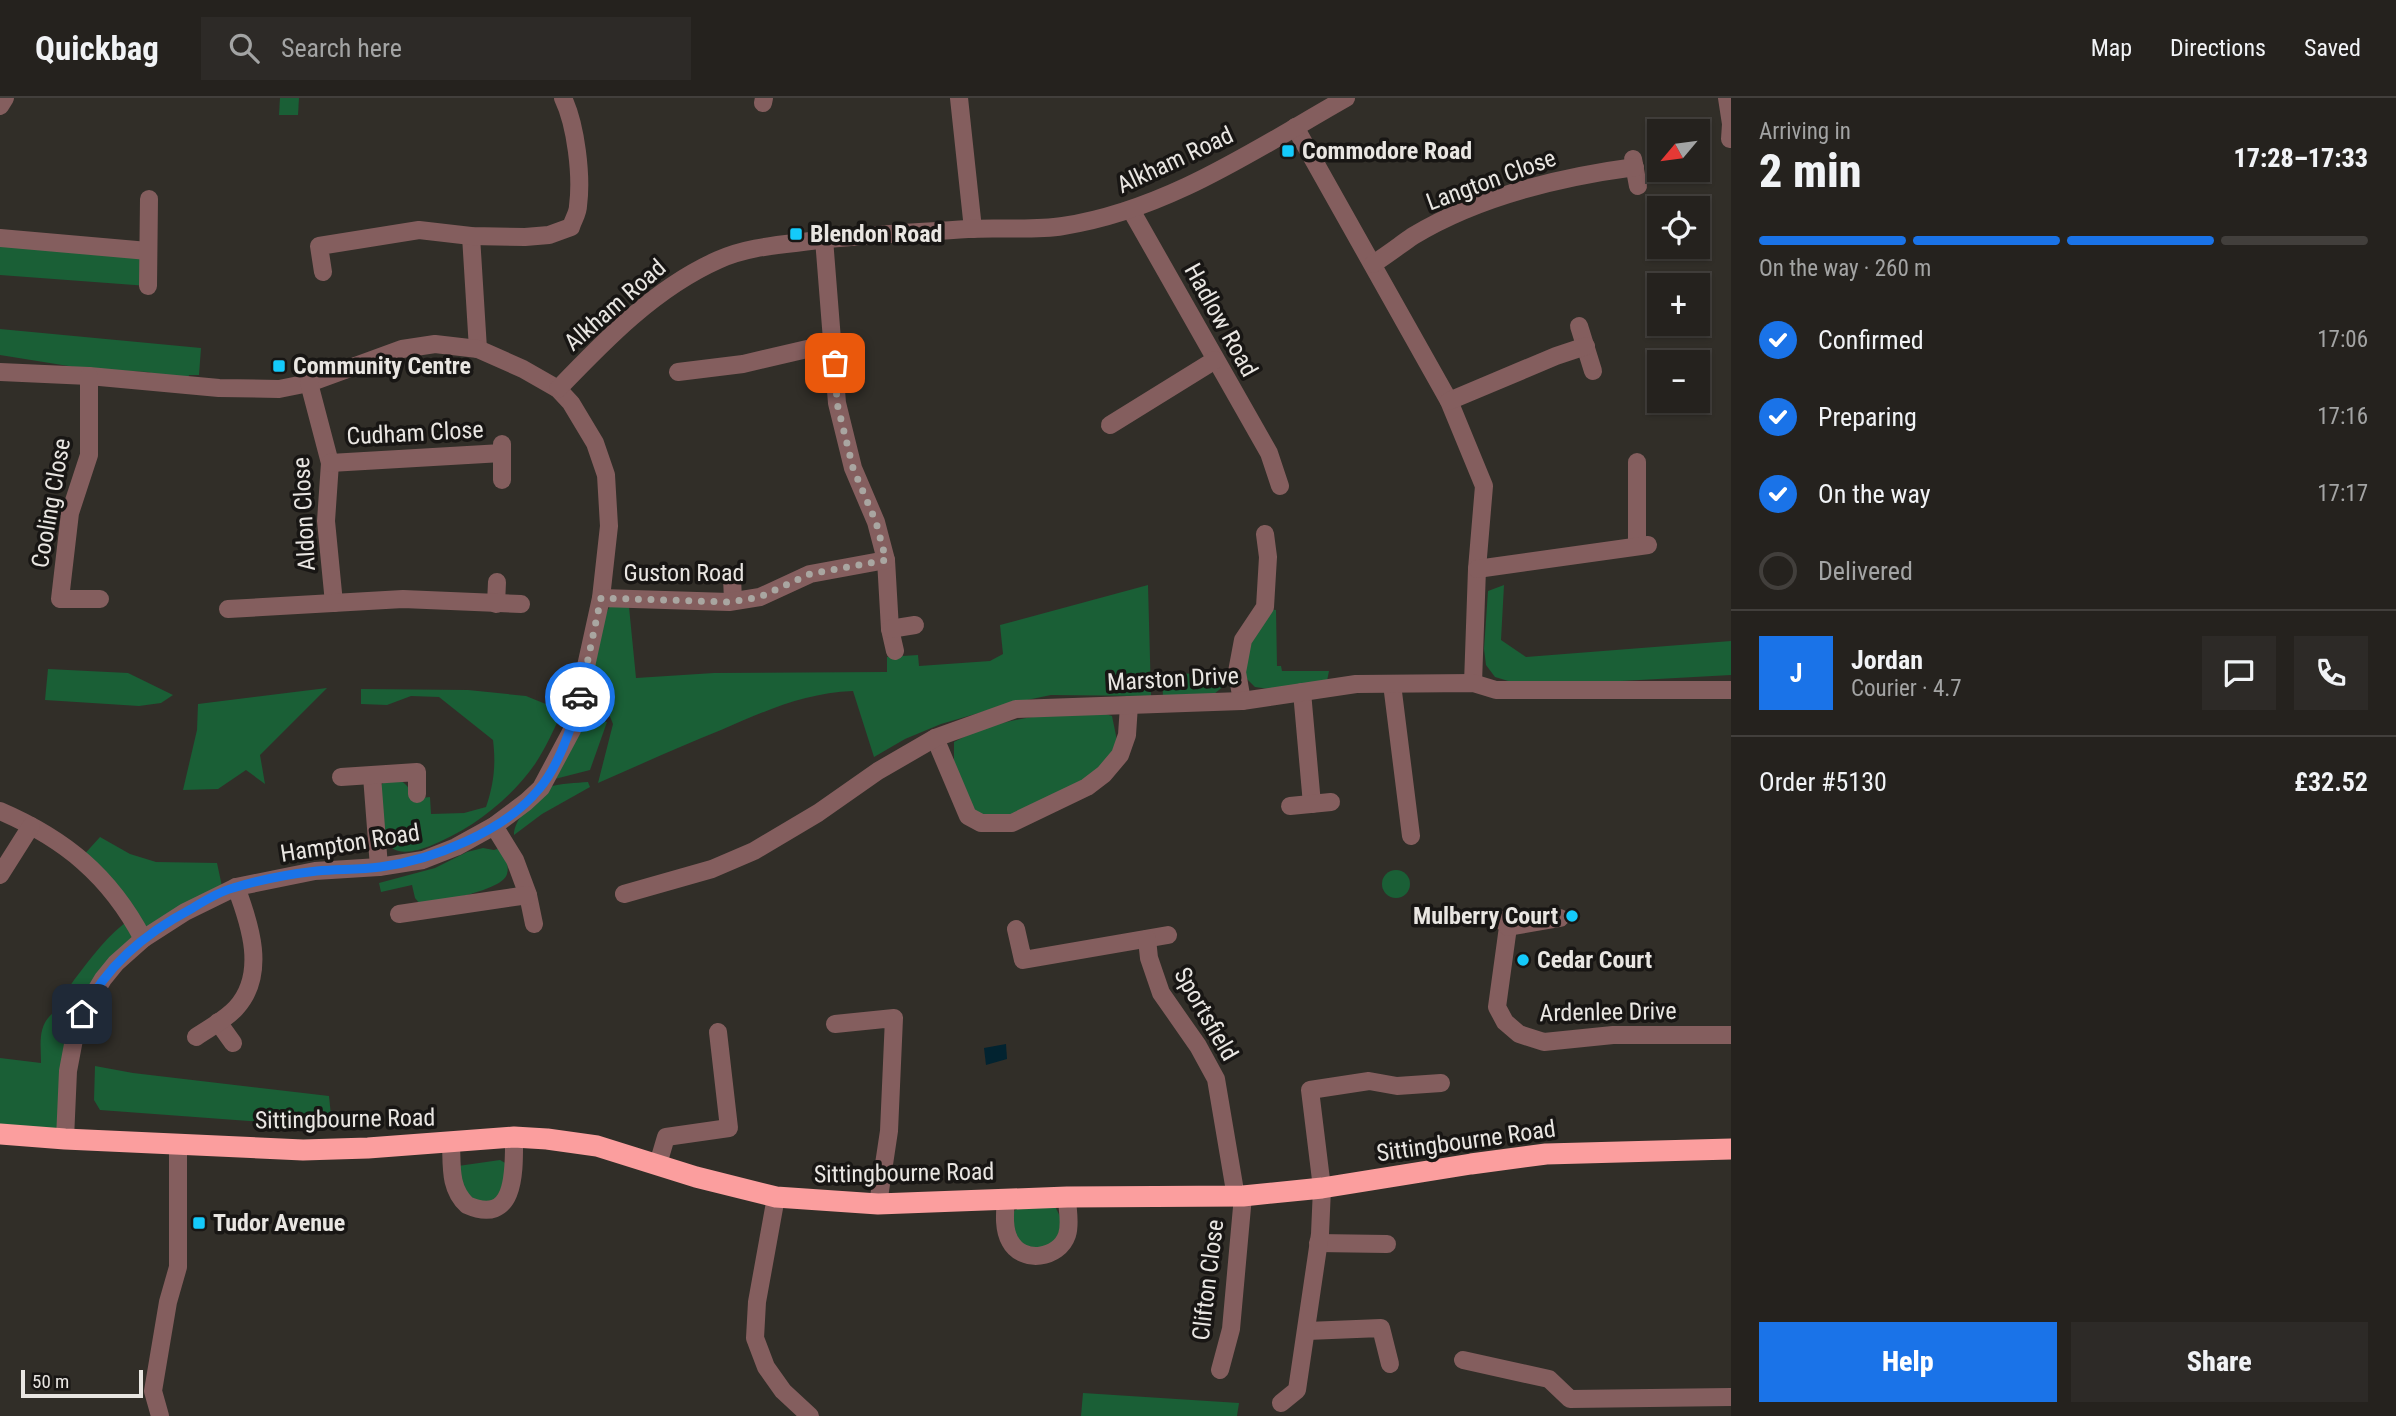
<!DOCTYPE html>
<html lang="en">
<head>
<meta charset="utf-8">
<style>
	body { margin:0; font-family:"Roboto Condensed",sans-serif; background:#2d2a27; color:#f1f3f6; height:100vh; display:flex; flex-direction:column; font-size:26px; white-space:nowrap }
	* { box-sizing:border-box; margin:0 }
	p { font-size:23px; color:#a3a4a4 }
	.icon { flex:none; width:38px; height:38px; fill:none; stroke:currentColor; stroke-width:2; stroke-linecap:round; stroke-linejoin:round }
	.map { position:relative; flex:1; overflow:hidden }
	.drawer { display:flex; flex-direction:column; background:#25221e; width:665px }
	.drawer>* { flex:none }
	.needle { width:46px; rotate:241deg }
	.buttons { position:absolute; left:1647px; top:21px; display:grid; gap:14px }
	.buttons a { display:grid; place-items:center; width:63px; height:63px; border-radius:0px; background:#25221e; box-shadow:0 2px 5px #0004,0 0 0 2px #423f3c; font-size:35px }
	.scale { position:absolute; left:21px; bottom:18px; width:122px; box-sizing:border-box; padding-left:7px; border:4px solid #e9e6e2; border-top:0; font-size:19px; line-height:24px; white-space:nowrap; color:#e9e6e2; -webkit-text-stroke:5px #181614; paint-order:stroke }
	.pin { position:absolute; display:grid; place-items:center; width:60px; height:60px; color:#fff; margin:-30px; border-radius:14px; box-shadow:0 4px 10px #0006 }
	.courier { position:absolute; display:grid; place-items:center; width:70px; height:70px; margin:-35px; border:5px solid #1a73e8; border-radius:50%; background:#fff; color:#222; box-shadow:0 2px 9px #0007 }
	.summary em { font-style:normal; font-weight:800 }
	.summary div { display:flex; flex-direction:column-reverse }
	.summary { display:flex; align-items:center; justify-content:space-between; height:119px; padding:0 28px }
	h1 { font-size:46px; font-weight:800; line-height:52px }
	.bar { display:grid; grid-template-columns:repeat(4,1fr); gap:10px 7px; align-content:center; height:84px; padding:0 28px }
	.bar i { height:9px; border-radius:5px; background:#423f3c }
	.bar .on { background:#1a73e8 }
	.bar p { grid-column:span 4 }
	.line { display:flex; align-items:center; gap:18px; padding:0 28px; border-top:2px solid #423f3c }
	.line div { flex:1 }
	.round { display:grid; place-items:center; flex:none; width:74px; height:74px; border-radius:0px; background:#2d2a27 }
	ol { padding:0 28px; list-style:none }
	li { display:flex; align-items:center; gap:21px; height:77px }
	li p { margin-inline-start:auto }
	li .icon { padding:7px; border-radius:50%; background:#1a73e8; color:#fff; stroke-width:4 }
	li:last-child { color:#a3a4a4 }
	li i { width:38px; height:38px; border:4px solid #423f3c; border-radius:50% }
	.button { display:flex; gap:14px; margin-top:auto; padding:14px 28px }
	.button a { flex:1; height:80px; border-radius:0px; background:#1a73e8; color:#fff; font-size:28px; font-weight:800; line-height:80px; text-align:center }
	.button a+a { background:#2d2a27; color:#f1f3f6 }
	header { display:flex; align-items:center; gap:42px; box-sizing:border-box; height:98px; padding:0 35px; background:#25221e; border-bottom:2px solid #423f3c }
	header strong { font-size:33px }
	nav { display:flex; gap:38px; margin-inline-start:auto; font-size:24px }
	.search { width:490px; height:63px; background:#2d2a27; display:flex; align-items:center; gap:18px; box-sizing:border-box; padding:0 24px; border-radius:0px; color:#a3a4a4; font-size:26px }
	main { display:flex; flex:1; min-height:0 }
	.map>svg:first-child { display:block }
</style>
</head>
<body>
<header>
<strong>Quickbag</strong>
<div class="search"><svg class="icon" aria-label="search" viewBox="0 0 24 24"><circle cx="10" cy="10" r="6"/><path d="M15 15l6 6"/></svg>Search here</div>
<nav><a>Map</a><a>Directions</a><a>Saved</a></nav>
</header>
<main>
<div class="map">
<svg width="1731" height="1318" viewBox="0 0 1731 1318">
	<rect width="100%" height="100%" fill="#312e28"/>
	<g fill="#1a5f36">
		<polygon points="280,0 299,0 298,17 279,17"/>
		<polygon points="0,140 148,153 148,188 0,177"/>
		<polygon points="0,231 201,250 199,277 189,277 186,288 148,274 87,271 0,257"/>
		<path d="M1148 487 1151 598 1051 597 1013 605 941 626 905 641 874 659 853 593C804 595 765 613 721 632 679 649 639 667 598 685L613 626 609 616 586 611 604 519 610 508 629 509 636 580 714 575 887 574V559L918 557 919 568 990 563 1003 556 1000 527Z"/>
		<polygon points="1504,487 1501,542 1526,559 1731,543 1731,577 1603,584 1515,585 1495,579 1486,567 1484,551 1488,493"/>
		<polygon points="1269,511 1276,512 1277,568 1281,568 1282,573 1329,573 1327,583 1269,591 1255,589 1246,580 1245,555"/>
		<polygon points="48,571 128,575 173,597 161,605 139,608 45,602"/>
		<polygon points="1231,575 1230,583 1214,596 1163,599 1162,576"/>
		<polygon points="327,590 260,657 265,686 246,672 218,691 183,692 197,632 198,606"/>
		<path d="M361 591 468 592 526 598 563 613C554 630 546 650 535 666 510 702 471 732 430 748 414 754 392 760 383 739 379 732 381 720 380 712 379 705 376 693 382 686 395 673 411 687 413 701L430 699 431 716 464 715 486 709C494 686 496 666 493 642L439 599 411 598 387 607 361 606Z"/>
		<path d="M1099 614 1112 618 1120 657 1104 676 1012 725 968 718 954 666V644C999 619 1049 616 1099 614Z"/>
		<polygon points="583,620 607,624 590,672 547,683"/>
		<path d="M588 684 590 689 542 716 514 737C513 723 537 694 549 689 561 685 576 685 588 684Z"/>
		<path d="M100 739 130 756 156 764 217 765 223 793 143 841 82 916 65 1041 0 1036V960L41 965C41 947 37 928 53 915L52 908C63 901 67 892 74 882 91 860 108 836 132 820L81 760Z"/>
		<path d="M483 750 494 752 500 750C504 757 510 767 507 776 503 793 436 804 420 806L415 800 412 787 381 794 379 785 435 770 467 754Z"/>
		<circle cx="1396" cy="786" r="14"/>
		<polygon points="95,968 133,975 329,998 332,1027 249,1023 100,1012 94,1002"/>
		<polygon points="500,1062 507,1066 503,1095 489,1105 467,1100 458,1068"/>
		<path d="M1055 1108 1062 1123 1057 1142 1036 1153 1016 1142C1013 1131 1007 1119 1017 1110Z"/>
		<polygon points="1083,1295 1239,1305 1237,1318 1081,1318"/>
	</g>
	<polygon fill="#022330" points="1006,946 1007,961 986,967 984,950"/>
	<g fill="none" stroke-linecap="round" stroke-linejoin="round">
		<g stroke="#845e5e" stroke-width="18">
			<polyline points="959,0 973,131"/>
			<polyline points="1727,0 1731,26 1730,41"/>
			<polyline points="763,5 764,0"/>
			<polyline points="0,8 5,0"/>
			<polyline points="1295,29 1449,303 1484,388 1477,471 1473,585"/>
			<polyline points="1633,61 1638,88"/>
			<polyline points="1131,112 1269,355 1280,388"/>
			<polyline points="471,138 478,251"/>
			<polyline points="0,140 148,153"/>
			<polyline points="824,141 837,305 853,370 876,424 886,462 890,531 895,553"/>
			<path d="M1373 166C1387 157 1400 147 1413 138 1479 98 1560 79 1635 69"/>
			<path d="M323 174 319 148 419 132 471 138 525 139 549 137 571 129C573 122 578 115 578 108 582 78 576 27 563 0"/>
			<polyline points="148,188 149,101"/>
			<polyline points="1579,228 1593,273"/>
			<polyline points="0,274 89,278 219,290 279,291 309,285 402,251 435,246 478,251 523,271 558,291 571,305 595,345 606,377 609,428 601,500 572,632 541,690 526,704 494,728 456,749 423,762 379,769 315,773 236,789 185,814 143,841 116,865 103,881 82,916 75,936 68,973 65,1041"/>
			<polyline points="678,274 743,266 833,245"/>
			<polyline points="89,278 89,357 70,415 60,501 100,501"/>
			<polyline points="309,285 330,365 326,423 334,505"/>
			<path d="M558 291C605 242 655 190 718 162 742 151 768 148 795 145 852 137 911 135 968 131 1000 129 1033 133 1063 128 1167 112 1256 51 1346 0"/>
			<polyline points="1449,303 1556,258 1586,248"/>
			<polyline points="1110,327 1215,262"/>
			<polyline points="1637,364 1637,448"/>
			<polyline points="330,365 502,355"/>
			<polyline points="502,382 502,346"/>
			<polyline points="1477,471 1648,447"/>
			<polyline points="732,479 733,503"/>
			<polyline points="601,500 729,504 760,499 810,476 886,462"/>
			<polyline points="496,506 497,484"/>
			<polyline points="228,511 403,501 521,506"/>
			<polyline points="890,531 915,527"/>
			<polyline points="1392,586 1411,738"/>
			<polyline points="1302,594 1312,706"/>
			<polyline points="1242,603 1237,574 1243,542 1265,509 1268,459 1265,436"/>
			<polyline points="935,640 968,718 981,725 1012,725 1087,689 1104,676 1120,657 1127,637 1129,607"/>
			<polyline points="372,678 379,769"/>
			<polyline points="341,679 417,674 417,696"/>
			<polyline points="1290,708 1331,704"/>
			<path d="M0 713C65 741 110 778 143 841"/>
			<polyline points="494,728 515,762 528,797 534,826"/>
			<polyline points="0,777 31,728"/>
			<polyline points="624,796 712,771 754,753 818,715 878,673 935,640 1016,611 1242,603 1356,586 1473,585 1496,592 1731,592"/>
			<polyline points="399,816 528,797"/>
			<polyline points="1502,822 1508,829 1497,909 1505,924 1519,936 1544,944 1613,937 1731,937"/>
			<polyline points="1508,829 1560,820"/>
			<polyline points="1016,831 1023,862 1168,837"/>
			<polyline points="1147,841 1149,860 1161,895 1198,948 1216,981 1236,1099"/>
			<polyline points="218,924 233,945"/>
			<polyline points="835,926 894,920 889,1033 878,1106"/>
			<path d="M196 939C209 930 225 922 236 910 267 876 250 826 236 789"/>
			<path d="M451 1044C452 1068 449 1090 467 1107 517 1129 514 1070 514 1039"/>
			<polyline points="658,1066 666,1039 729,1030 718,934"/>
			<polyline points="776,1099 757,1204 755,1240 766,1269 783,1293 810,1318"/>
			<path d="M1006 1100C1005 1114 1003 1131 1010 1143 1022 1166 1059 1161 1067 1137 1071 1125 1067 1111 1067 1099"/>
			<polyline points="1318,1145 1387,1146"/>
			<polyline points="1307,1233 1381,1230 1390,1266"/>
			<polyline points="1463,1262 1549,1281 1570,1301 1731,1299"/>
			<polyline points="1220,1272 1231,1231 1243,1098"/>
			<polyline points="1281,1305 1297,1292 1320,1136 1322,1090 1310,992 1369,983 1397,988 1441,985"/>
			<polyline points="160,1318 153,1293 168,1204 178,1169 178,1047"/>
		</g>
		<polyline stroke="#fb9e9e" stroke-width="21" points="0,1036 65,1041 303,1052 368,1050 514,1039 547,1041 597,1048 696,1079 776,1099 878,1106 1067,1099 1243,1098 1322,1090 1471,1066 1546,1056 1731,1051"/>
	</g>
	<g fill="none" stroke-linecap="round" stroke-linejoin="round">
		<polyline stroke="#a9a6a1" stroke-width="7" stroke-dasharray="0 12.6" points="580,599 601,500 729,504 760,499 810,476 886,462 876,424 853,370 837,305 835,265"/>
		<path stroke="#1a73e8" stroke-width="9" d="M82 916C106 868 144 836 191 811 204 803 218 794 233 790 259 782 290 776 317 773 338 771 359 772 380 769 433 762 505 733 539 691 559 668 572 628 580 599"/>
	</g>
	<g fill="#14cafb" stroke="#181614" stroke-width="2.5">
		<rect x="1281" y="46" width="14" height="14" rx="3.5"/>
		<rect x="789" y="129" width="14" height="14" rx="3.5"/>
		<rect x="272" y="261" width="14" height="14" rx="3.5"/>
		<circle cx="1572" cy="818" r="7"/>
		<circle cx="1523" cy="862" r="7"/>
		<rect x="192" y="1118" width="14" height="14" rx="3.5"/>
	</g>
	<g text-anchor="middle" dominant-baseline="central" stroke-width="7" stroke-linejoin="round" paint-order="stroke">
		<g font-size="24" font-weight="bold" fill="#e9e6e2" stroke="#181614" text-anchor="start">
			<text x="1302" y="53">Commodore Road</text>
			<text x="810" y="136">Blendon Road</text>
			<text x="293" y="268">Community Centre</text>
			<text x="1558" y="818" text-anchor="end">Mulberry Court</text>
			<text x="1537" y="862">Cedar Court</text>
			<text x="213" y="1125">Tudor Avenue</text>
		</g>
		<g font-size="24" fill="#e9e6e2" stroke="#181614">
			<text transform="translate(1175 62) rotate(-25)">Alkham Road</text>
			<text transform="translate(1491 82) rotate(-20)">Langton Close</text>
			<text transform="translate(615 207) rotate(-41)">Alkham Road</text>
			<text transform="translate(1221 222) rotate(61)">Hadlow Road</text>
			<text transform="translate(415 335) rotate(-3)">Cudham Close</text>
			<text transform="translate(51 405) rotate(-80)">Cooling Close</text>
			<text transform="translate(304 416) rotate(-93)">Aldon Close</text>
			<text x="684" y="475">Guston Road</text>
			<text transform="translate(1173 581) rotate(-3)">Marston Drive</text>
			<text transform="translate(350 745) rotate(-9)">Hampton Road</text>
			<text transform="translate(1608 914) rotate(-1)">Ardenlee Drive</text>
			<text transform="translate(1206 916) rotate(60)">Sportsfield</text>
			<text transform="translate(345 1021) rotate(-1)">Sittingbourne Road</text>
			<text transform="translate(1466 1043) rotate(-8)">Sittingbourne Road</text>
			<text transform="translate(904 1075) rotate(-1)">Sittingbourne Road</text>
			<text transform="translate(1208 1182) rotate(-83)">Clifton Close</text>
		</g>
	</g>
</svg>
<div class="buttons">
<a><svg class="needle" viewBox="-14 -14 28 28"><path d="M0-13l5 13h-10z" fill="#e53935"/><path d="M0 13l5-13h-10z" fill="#a3a4a4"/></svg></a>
<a><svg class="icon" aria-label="locate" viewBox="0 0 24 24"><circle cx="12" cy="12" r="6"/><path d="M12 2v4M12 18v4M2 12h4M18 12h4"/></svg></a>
<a>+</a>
<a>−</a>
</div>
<div class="scale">50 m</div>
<div class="pin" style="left:835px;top:265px;background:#ea580c"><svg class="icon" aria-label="bag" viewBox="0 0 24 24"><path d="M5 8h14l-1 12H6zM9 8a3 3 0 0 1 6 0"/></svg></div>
<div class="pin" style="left:82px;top:916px;background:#1f2937"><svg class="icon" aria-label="home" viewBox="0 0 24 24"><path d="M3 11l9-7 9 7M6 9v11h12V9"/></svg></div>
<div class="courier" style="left:580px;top:599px"><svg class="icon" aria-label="car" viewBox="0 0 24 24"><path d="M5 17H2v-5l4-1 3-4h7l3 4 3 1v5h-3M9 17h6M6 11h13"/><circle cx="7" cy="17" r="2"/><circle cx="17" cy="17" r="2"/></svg></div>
</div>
<section class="drawer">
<div class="summary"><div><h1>2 min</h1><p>Arriving in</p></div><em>17:28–17:33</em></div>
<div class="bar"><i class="on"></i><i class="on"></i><i class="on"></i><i></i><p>On the way · 260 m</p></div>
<ol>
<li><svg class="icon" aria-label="check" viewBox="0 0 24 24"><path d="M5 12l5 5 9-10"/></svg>Confirmed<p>17:06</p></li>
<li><svg class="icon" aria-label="check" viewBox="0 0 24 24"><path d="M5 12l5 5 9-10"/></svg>Preparing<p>17:16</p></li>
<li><svg class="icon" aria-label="check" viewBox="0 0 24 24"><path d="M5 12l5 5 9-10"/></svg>On the way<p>17:17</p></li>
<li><i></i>Delivered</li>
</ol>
<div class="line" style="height:126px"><b class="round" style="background:#1a73e8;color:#fff">J</b><div><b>Jordan</b><p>Courier · 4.7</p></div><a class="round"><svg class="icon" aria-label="chat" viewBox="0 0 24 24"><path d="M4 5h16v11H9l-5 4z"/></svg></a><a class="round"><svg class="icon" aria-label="phone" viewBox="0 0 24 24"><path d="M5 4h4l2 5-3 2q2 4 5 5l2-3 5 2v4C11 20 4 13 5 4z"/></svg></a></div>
<div class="line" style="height:91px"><div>Order #5130</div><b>£32.52</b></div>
<div class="button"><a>Help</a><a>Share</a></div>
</section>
</main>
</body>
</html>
